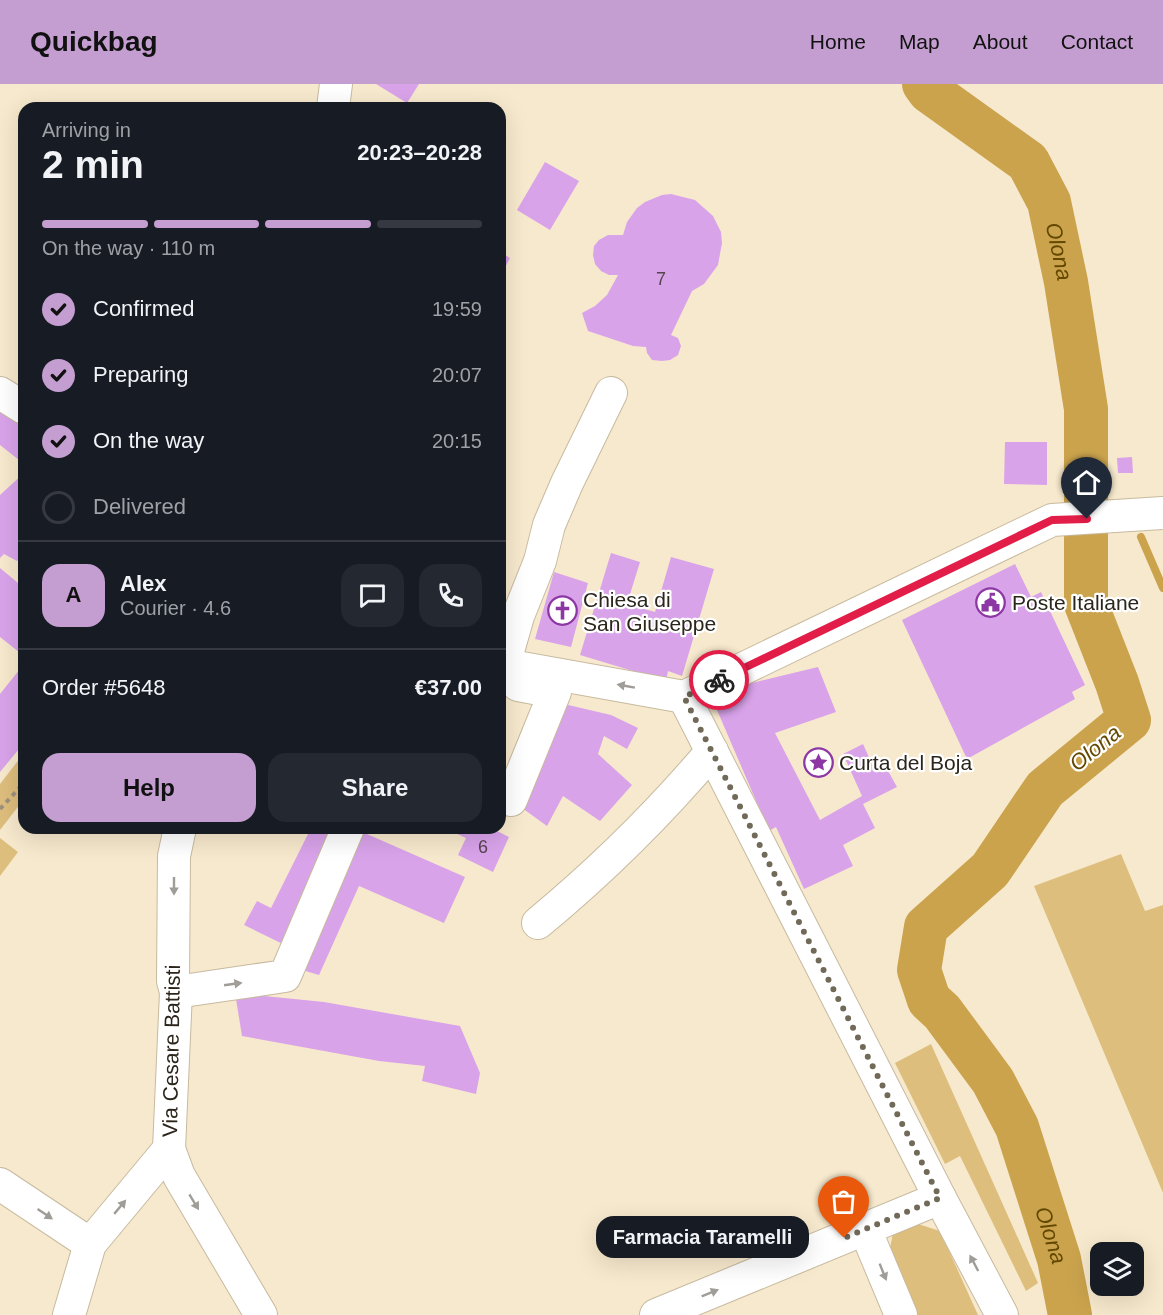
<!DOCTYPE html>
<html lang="en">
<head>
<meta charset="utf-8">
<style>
	body { margin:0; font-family:Arial,sans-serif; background:#242831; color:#f1f3f6; height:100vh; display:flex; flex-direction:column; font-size:22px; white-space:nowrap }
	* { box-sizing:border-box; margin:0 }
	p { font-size:20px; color:#9ea1a6 }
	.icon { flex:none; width:33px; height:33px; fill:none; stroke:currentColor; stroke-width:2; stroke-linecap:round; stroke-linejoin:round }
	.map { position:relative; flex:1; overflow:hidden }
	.details { position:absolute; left:18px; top:18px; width:488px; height:732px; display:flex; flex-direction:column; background:#171b24; border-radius:18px; box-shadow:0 6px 24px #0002 }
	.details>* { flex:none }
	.fabs { position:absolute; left:1090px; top:1158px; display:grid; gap:12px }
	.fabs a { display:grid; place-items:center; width:54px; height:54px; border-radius:12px; background:#171b24; box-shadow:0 6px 24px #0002; font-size:30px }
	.pin { position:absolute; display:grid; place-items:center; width:51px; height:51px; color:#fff; margin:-62px -26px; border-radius:50% 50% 50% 0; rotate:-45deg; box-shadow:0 0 6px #0007 }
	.pin .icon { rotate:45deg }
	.courier { position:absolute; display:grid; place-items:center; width:60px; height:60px; margin:-30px; border:4px solid #e11d48; border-radius:50%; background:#fff; color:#222; box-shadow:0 2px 8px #0007 }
	.bubble { position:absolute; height:42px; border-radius:18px; background:#171b24; box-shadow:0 6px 24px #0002; font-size:20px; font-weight:700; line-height:42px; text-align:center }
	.summary em { font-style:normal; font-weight:700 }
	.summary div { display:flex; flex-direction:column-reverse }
	.summary { display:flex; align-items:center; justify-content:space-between; height:102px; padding:0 24px }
	h1 { font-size:39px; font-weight:700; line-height:45px }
	.bar { display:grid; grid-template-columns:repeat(4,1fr); gap:9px 6px; align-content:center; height:72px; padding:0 24px }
	.bar i { height:8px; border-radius:4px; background:#363941 }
	.bar .selected { background:#c49ed1 }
	.bar p { grid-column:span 4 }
	.line { display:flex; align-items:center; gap:15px; padding:0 24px; border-top:2px solid #363941 }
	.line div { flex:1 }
	.round { display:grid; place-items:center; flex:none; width:63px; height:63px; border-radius:18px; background:#242831 }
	ol { padding:0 24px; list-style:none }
	li { display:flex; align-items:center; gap:18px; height:66px }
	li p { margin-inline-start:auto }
	li .icon { padding:6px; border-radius:50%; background:#c49ed1; color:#111; stroke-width:4 }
	li:last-child { color:#9ea1a6 }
	li i { width:33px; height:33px; border:3px solid #363941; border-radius:50% }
	.cta { display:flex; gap:12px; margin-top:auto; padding:12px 24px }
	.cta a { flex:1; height:69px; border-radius:18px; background:#c49ed1; color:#111; font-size:24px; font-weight:700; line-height:69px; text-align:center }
	.cta a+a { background:#242831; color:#f1f3f6 }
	header { display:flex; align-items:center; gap:36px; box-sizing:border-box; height:84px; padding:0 30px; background:#c49ed1; color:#111 }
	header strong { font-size:28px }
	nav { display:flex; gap:33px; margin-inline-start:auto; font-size:21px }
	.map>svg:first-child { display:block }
</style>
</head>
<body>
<header>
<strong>Quickbag</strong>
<nav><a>Home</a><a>Map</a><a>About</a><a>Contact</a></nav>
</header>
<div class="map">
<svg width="1163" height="1231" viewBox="0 0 1163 1231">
	<rect width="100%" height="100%" fill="#f7e9cd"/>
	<g fill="#debe7d">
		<polygon points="24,669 24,715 0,746 0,700"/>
		<polygon points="0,754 18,768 0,792"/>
		<polygon points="1121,770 1145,827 1163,821 1163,1109 1034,802"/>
		<polygon points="931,960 1038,1199 1026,1207 960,1072 945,1080 895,979"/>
		<polygon points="918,1140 940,1147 978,1231 916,1231 890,1164 893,1149"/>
	</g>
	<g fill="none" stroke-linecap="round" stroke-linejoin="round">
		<polyline stroke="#cba34d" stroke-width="8" points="1141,453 1163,504"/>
		<path stroke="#cba34d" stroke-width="44" id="s1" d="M924 0 929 7 1028 78 1049 118 1066 198 1086 325V520L1117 599 1129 636 1045 705 990 786 926 843 919 886 929 916 942 928 993 997 1017 1043 1059 1175 1070 1231"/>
	</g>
	<g fill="#d9a3ea">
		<polygon points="376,0 419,0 407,19"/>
		<polygon points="545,78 579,97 550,146 517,126"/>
		<polygon points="671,110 695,116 713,132 721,148 722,159 718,181 704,200 692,207 671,251 678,254 681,262 678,271 670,276 662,277 652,276 647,269 646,263 633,262 588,247 582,229 595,222 607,211 618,191 609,191 601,187 595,180 593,171 594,162 599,156 608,151 623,151 627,138 637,124 645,118 662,111"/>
		<polygon points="500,168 510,174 500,193"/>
		<polygon points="0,320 24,336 24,380 0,361"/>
		<polygon points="1005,358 1047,358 1047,401 1004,400"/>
		<polygon points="1132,373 1133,389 1118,389 1117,374"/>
		<polygon points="24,389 24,468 17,477 4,470 0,474 0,411"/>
		<polygon points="611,469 640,478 627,520 655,528 671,473 714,485 682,592 668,587 666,597 580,571"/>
		<polygon points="1015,480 1031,513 1041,508 1085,601 1072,608 1075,615 967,675 902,536"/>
		<polygon points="0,484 24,504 24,572 0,553"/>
		<polygon points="554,488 588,499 571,563 535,555"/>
		<polygon points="24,580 24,659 0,688 0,610"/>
		<polygon points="818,583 836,628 775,649 820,736 862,712 843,670 863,660 872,680 882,676 897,703 863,720 875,744 843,761 853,782 804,805 776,743 769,747 714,619 739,602"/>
		<polygon points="564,620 611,631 638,644 627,665 604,652 598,670 632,701 600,737 563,712 547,742 511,716"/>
		<polygon points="500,711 511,716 500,742"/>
		<polygon points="311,744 341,744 289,863 244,841 257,817 271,824"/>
		<polygon points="444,744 498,744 497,747 509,753 493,788 458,771 466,754"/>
		<polygon points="360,747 465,793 444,839 359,802 319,891 302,886"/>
		<polygon points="235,909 324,918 460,942 480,989 476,1010 422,997 425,982 379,977 242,952"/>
	</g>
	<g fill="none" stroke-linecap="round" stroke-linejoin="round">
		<defs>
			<g id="minor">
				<polyline points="333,24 336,0"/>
				<polyline points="0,309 24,324"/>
				<polyline points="500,580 684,613 1052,436 1163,429"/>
				<polyline points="504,581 518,532 540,477 549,441 567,399 611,309"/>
				<polyline points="684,613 940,1114 1002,1231"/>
				<polyline points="500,711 511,716 555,608 518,601"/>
				<path d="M538 839C602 786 658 731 712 667"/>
				<polyline points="176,908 285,892 348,744"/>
				<polyline points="169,1065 179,1092 261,1231"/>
				<polyline points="0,1100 90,1160"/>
				<polyline points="865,1145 901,1231"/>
				<polyline points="69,1231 90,1160 169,1065 176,908 173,897 174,772 180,744"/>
				<polyline points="656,1231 940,1114"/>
			</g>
		</defs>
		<use href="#minor" stroke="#c7ba9f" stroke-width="34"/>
		<polyline stroke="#9d927e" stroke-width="4" stroke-dasharray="4.5 4.5" stroke-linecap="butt" points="0,725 24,699"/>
		<use href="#minor" stroke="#fff" stroke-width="32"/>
	</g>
	<defs><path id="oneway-solid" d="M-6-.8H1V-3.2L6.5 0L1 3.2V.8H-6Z" transform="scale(1.5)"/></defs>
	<g fill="#a09d98">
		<use href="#oneway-solid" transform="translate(626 602) rotate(-170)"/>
		<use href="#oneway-solid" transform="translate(174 802) rotate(90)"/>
		<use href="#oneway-solid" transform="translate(233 900) rotate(-8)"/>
		<use href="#oneway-solid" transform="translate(194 1118) rotate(59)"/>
		<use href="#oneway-solid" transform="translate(120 1123) rotate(-50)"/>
		<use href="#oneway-solid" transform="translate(45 1130) rotate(34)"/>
		<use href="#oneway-solid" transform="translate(974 1179) rotate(-118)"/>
		<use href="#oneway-solid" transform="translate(883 1188) rotate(68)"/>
		<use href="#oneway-solid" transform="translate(710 1209) rotate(-22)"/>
	</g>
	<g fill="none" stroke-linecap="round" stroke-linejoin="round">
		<polyline stroke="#726a59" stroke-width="6" stroke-dasharray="0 10.8" points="719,596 684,613 940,1114 844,1154"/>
		<polyline stroke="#e11d48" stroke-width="8" points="719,596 1052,436 1087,435"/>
	</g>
	<defs>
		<symbol id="civic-ring" viewBox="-11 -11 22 22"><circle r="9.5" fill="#fff" stroke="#8c37a4" stroke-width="1.5"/><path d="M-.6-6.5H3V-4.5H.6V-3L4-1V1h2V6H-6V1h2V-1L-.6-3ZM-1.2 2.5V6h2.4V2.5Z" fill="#8c37a4"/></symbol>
		<symbol id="church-ring" viewBox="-11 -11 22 22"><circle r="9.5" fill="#fff" stroke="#8c37a4" stroke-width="1.5"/><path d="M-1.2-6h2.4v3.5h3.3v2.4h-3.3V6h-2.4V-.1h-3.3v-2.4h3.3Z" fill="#8c37a4"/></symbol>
		<symbol id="sight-ring" viewBox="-11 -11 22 22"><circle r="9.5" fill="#fff" stroke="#8c37a4" stroke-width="1.5"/><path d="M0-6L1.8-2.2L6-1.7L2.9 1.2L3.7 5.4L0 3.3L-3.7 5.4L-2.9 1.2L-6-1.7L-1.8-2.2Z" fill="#8c37a4"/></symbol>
	</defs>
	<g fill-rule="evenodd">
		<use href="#civic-ring" x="974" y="502" width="33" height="33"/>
		<use href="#church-ring" x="546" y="510" width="33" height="33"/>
		<use href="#sight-ring" x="802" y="662" width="33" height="33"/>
	</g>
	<g text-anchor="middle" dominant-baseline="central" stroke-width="4.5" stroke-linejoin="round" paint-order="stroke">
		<g font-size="18" fill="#56444f">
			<text x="661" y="195">7</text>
			<text x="483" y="763">6</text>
		</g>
		<g font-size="21" fill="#2b251b" stroke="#fff" text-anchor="start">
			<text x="583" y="515">Chiesa di<tspan x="583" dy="24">San Giuseppe</tspan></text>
			<text x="1012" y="518">Poste Italiane</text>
			<text x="839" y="678">Curta del Boja</text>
		</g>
		<g font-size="21" fill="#2b251b" stroke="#fff">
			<text transform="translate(171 967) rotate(-89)">Via Cesare Battisti</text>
		</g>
		<g font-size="22" font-style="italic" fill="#634800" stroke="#fff">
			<text stroke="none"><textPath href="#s1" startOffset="226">Olona</textPath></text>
			<text transform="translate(1095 664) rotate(-39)">Olona</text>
			<text stroke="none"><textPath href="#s1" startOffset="1341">Olona</textPath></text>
		</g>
	</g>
</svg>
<div class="fabs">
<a><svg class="icon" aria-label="layers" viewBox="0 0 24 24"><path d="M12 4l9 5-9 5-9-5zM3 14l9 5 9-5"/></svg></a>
</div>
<div class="pin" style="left:844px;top:1154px;background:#ea580c"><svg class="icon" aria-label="bag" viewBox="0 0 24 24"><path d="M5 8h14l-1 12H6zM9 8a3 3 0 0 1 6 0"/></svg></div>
<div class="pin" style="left:1087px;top:435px;background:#1f2937"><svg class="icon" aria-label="home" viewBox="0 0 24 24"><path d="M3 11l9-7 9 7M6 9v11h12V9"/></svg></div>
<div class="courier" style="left:719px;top:596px"><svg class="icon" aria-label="bike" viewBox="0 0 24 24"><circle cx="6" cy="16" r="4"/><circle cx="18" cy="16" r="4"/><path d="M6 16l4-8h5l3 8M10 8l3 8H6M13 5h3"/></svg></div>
<div class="bubble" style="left:596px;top:1132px;width:213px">Farmacia Taramelli</div>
<section class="details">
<div class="summary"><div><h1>2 min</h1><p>Arriving in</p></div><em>20:23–20:28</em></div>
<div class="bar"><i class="selected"></i><i class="selected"></i><i class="selected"></i><i></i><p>On the way · 110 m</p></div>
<ol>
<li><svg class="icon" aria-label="check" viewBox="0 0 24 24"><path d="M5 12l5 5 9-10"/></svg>Confirmed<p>19:59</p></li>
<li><svg class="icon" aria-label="check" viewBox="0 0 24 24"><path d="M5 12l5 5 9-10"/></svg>Preparing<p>20:07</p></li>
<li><svg class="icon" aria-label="check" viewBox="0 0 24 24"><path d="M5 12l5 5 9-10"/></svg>On the way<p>20:15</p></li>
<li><i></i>Delivered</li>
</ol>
<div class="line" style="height:108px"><b class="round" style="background:#c49ed1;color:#111">A</b><div><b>Alex</b><p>Courier · 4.6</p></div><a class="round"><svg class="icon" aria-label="chat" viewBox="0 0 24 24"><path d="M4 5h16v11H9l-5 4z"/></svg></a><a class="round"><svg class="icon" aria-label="phone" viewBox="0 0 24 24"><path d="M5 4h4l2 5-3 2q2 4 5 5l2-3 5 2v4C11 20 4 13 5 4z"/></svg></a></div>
<div class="line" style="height:78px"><div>Order #5648</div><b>€37.00</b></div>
<div class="cta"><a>Help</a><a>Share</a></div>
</section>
</div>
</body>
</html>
